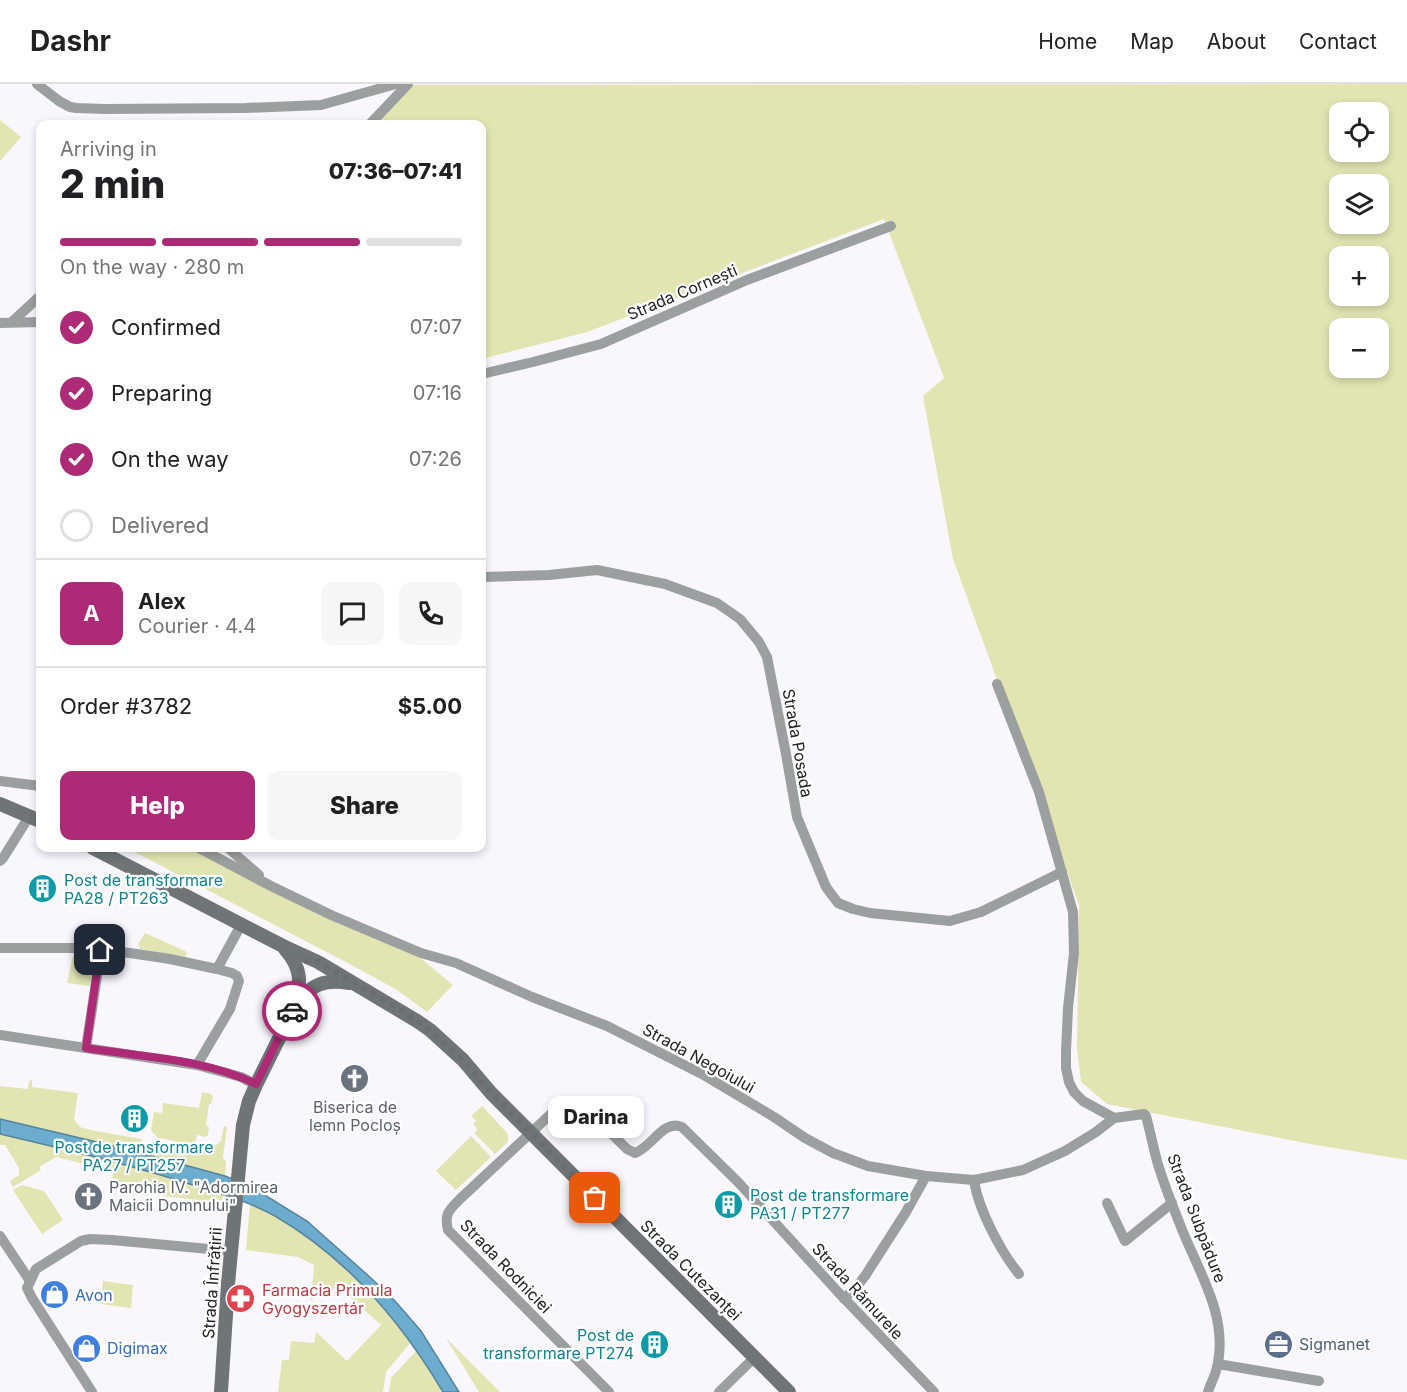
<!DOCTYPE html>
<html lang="en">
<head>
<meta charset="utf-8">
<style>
	body { margin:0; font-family:Inter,sans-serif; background:#f6f6f6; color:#202124; height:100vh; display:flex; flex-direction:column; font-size:22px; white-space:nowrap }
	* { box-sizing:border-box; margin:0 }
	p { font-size:20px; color:#757577 }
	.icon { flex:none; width:33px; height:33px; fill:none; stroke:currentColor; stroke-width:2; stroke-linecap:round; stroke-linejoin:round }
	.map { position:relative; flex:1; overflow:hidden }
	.drawer { position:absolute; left:36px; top:36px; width:450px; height:732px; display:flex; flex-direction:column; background:#fff; border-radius:12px; box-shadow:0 3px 9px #0003 }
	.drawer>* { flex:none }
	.tools { position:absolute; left:1329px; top:18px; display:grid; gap:12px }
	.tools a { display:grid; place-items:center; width:60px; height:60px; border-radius:12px; background:#fff; box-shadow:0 3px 9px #0003; font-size:30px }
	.pin { position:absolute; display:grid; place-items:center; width:51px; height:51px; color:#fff; margin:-26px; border-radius:12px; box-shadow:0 3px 9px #0006 }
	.courier { position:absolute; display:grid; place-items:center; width:60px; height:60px; margin:-30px; border:4px solid #ad2b76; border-radius:50%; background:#fff; color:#222; box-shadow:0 2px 8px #0007 }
	.bubble { position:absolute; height:42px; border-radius:12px; background:#fff; box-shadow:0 3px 9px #0003; font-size:20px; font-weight:800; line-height:42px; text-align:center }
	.headline em { font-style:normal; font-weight:800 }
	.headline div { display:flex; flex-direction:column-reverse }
	.headline { display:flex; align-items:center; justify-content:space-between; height:102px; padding:0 24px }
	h1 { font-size:39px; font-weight:800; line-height:45px }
	.bar { display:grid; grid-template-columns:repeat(4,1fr); gap:9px 6px; align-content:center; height:72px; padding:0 24px }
	.bar i { height:8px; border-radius:4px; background:#e0e0e0 }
	.bar .active { background:#ad2b76 }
	.bar p { grid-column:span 4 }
	.line { display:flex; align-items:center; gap:15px; padding:0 24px; border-top:2px solid #e0e0e0 }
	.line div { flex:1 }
	.round { display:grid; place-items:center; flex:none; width:63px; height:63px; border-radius:12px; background:#f6f6f6 }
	ol { padding:0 24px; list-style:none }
	li { display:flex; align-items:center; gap:18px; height:66px }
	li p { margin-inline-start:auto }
	li .icon { padding:6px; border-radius:50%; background:#ad2b76; color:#fff; stroke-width:4 }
	li:last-child { color:#757577 }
	li i { width:33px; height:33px; border:3px solid #e0e0e0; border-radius:50% }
	.cta { display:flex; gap:12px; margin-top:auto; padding:12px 24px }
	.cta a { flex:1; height:69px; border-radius:12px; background:#ad2b76; color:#fff; font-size:24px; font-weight:800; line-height:69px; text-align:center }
	.cta a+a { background:#f6f6f6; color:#202124 }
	header { display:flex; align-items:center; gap:36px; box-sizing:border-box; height:84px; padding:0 30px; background:#fff; border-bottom:2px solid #e0e0e0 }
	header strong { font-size:28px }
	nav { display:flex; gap:33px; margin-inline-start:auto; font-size:21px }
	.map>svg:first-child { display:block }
</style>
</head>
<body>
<header>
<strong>Dashr</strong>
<nav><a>Home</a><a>Map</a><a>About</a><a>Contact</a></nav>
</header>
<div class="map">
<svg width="1407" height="1308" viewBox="0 0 1407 1308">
	<rect width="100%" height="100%" fill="#f9f6fd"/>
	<g fill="#e2e5b2" fill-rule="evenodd">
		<path d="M1407 0V1076L1310 1060 1107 1020 1081 998 1077 965 1079 821 953 475 923 312 944 294 884 135 587 248 482 275V40H371L411 1ZM1340 28H1378V68H1340ZM1340 100H1378V140H1340ZM1340 172H1378V212H1340ZM1340 244H1378V284H1340Z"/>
		<polygon points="0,36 21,53 0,77"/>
		<polygon points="127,764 190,764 319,831 418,872 453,901 427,928 397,906 361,886"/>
		<polygon points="145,849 187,868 185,873 140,865 138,860"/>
		<polygon points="73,872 95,872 90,902 67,899"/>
		<path d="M32 995V1003L78 1009 74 1035 80 1043 90 1046 142 1055 141 1061 150 1063 151 1057 157 1063 182 1068 184 1065C179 1056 168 1056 158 1054L151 1046 154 1028 162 1029 163 1019 199 1024 202 1008 211 1010 213 1013 211 1020H209L206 1042 209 1043 208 1051 206 1053 197 1051 194 1067 208 1068 221 1057 224 1042 227 1043 223 1073 226 1078 225 1092 122 1064 0 1035V1002L28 1005 29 998Z"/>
		<polygon points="482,1022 508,1050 508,1058 495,1070 474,1049 478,1045 473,1040 476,1037 471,1032"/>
		<polygon points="0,1050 120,1079 223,1111 222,1119 148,1110 147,1112 143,1111 136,1106 112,1102 113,1087 56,1073 39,1083 41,1086 13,1103 10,1097 19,1091 19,1084 5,1061 0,1061"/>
		<polygon points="471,1052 491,1073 456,1106 436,1087"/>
		<polygon points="22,1101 44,1107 63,1136 42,1150 13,1106"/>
		<path d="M250 1120C315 1146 369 1204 411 1258L386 1288 383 1308H278L282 1276H289L291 1257 314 1259 316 1248 347 1277 381 1241 337 1201 331 1207 325 1202 311 1217 314 1181 298 1173 246 1166Z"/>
		<polygon points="103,1197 133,1201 131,1224 100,1220"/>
		<polygon points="446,1254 500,1308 479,1308"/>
		<polygon points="417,1266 443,1308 389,1308 391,1294"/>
	</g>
	<path fill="#6cadcf" stroke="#56839c" stroke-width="1.5" d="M0 1035 122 1064 225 1092 250 1102 307 1137 372 1195 395 1217 421 1247 459 1308H443C401 1237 347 1174 275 1132 252 1119 227 1112 202 1104 136 1082 68 1066 0 1050Z"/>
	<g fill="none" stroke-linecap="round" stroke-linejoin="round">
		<g stroke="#9b9f9f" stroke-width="10">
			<polyline points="37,0 59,17 70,23 76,24 105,25 245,24 321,21 396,0"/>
			<polyline points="370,40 408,0"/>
			<polyline points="12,238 40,212"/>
			<polyline points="0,239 40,238"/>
			<polyline points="482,290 533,278 601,260 747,196 891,142"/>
			<polyline points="482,493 549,491 597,486 665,500 717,519 740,535 759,558 767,573 786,670 797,733 826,803 838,819 853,825 870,829 950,837 981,828 1062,788"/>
			<polyline points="997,600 1039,708 1073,828 1074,869 1068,924 1066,967 1066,984 1069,998 1074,1008 1083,1017 1114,1034"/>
			<polyline points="0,697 40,702"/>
			<polyline points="199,764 271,802 331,831 421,869 456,879 532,913 607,942 702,990 774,1033 805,1054 833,1069 868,1082 926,1092 974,1096 1023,1086 1065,1067 1096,1048 1114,1034"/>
			<polyline points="228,764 259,791"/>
			<polyline points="0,777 3,774 30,731"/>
			<polyline points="0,864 80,864 130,869 170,875 217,885 232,889 237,892 239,897 230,925 197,981"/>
			<polyline points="217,885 241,841"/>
			<polyline points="0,951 197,981 241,993 256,1001"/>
			<polyline points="86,964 101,866"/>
			<path d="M1114 1034 1144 1030 1146 1032C1150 1047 1153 1062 1157 1077 1163 1098 1171 1118 1179 1138 1197 1186 1231 1233 1216 1287 1214 1294 1210 1301 1208 1308"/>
			<path d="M974 1096C978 1125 1001 1168 1019 1190"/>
			<polyline points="1107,1119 1125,1157 1172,1119"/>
			<polyline points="0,1152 30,1197"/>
			<polyline points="844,1215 858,1201 865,1192 906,1128 926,1092"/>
			<polyline points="1218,1280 1319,1297"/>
			<polyline points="92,1308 32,1214 27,1204 36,1185 81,1157 90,1155 112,1156 231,1167"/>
			<path d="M609 1308 448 1146C444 1130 449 1126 460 1115L552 1029C559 1025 567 1021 575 1023 591 1026 615 1054 627 1065L635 1069C652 1063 663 1035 682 1043L738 1098 838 1208 934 1308"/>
			<polyline points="719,1308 755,1273"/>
		</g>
		<g stroke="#6f7576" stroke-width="14">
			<polyline points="0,720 40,737"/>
			<polyline points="93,764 283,862 318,878 417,937 430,946 463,976 491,1009 531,1049 789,1308"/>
			<path d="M296 920C311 900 325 895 349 899"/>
			<path d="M221 1308 228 1200 243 1041 249 1017 256 1001 294 924C301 900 303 885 285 865"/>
		</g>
	</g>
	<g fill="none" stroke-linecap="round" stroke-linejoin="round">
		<path stroke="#6d6c70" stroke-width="6" stroke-dasharray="0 10.8" d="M292 927C295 921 298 914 299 908 301 894 294 871 318 878L396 923 430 946 463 976 491 1009 595 1114"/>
		<path stroke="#ad2b76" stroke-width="8" d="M100 866 86 964C142 973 205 975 256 1000L292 927"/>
	</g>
	<defs>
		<symbol id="building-disc" viewBox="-11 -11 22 22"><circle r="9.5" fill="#0f9aa8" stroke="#fff"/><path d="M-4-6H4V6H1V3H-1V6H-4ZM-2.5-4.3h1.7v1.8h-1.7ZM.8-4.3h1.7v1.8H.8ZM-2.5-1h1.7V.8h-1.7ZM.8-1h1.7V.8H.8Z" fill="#fff"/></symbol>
		<symbol id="church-disc" viewBox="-11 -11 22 22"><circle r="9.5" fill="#6b7280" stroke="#fff"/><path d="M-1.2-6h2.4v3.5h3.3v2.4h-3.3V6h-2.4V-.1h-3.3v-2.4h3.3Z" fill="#fff"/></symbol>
		<symbol id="shop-disc" viewBox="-11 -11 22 22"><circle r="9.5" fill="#3f7fe0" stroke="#fff"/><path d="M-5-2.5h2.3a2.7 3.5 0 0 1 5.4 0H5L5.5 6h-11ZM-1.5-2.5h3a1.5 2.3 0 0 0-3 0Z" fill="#fff"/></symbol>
		<symbol id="pharmacy-disc" viewBox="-11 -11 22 22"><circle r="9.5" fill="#e0444e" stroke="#fff"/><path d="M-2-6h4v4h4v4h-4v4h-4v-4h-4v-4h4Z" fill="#fff"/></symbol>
		<symbol id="office-disc" viewBox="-11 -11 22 22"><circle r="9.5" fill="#5c6f8a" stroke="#fff"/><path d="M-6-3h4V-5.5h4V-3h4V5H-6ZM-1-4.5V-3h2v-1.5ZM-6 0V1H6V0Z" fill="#fff"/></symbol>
	</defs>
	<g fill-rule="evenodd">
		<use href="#building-disc" x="26" y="788" width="33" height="33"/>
		<use href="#church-disc" x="338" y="978" width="33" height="33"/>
		<use href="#building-disc" x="118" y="1018" width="33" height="33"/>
		<use href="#church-disc" x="72" y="1096" width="33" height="33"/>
		<use href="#building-disc" x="712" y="1104" width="33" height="33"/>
		<use href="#shop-disc" x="38" y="1194" width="33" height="33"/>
		<use href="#pharmacy-disc" x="224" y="1198" width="33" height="33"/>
		<use href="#building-disc" x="638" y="1244" width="33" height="33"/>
		<use href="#office-disc" x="1262" y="1244" width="33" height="33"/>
		<use href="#shop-disc" x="70" y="1248" width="33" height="33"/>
	</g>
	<g text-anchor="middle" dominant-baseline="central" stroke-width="4.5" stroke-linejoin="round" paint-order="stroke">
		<g font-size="16" fill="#222124" stroke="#fff">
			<text transform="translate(682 208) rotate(-23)">Strada Cornești</text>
			<text transform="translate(798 659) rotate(80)">Strada Posada</text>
			<text transform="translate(699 974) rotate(29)">Strada Negoiului</text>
			<text transform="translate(1197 1134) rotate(69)">Strada Subpădure</text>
			<text transform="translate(506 1182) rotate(46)">Strada Rodniciei</text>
			<text transform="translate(691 1186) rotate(45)">Strada Cutezanței</text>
			<text transform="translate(212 1199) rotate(-86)">Strada Înfrățirii</text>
			<text transform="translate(858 1207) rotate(47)">Strada Rămurele</text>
		</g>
		<g font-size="16" fill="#0d838f" stroke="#fff" text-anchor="start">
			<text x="64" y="796">Post de transformare<tspan x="64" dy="18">PA28 / PT263</tspan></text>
			<text x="134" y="1063" text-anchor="middle">Post de transformare<tspan x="134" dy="18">PA27 / PT257</tspan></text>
			<text x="750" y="1111">Post de transformare<tspan x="750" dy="18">PA31 / PT277</tspan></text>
			<text x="634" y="1251" text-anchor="end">Post de<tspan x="634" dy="18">transformare PT274</tspan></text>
		</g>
		<g font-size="16" fill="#5b616d" stroke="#fff">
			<text x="355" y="1023">Biserica de<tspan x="355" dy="18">lemn Pocloș</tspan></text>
			<text x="109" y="1103" text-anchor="start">Parohia IV. "Adormirea<tspan x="109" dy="18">Maicii Domnului"</tspan></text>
		</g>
		<g font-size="16" fill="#be3a42" stroke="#fff" text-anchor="start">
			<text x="262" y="1206">Farmacia Primula<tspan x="262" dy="18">Gyogyszertár</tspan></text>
		</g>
		<g font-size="16" fill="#366cbe" stroke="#fff" text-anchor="start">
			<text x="75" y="1211">Avon</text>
			<text x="107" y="1264">Digimax</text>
		</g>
		<g font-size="16" fill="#4e5e75" stroke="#fff" text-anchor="start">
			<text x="1299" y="1260">Sigmanet</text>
		</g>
	</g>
</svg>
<div class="tools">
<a><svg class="icon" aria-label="locate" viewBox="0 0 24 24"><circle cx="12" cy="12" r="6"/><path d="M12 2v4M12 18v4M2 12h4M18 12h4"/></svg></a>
<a><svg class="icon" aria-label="layers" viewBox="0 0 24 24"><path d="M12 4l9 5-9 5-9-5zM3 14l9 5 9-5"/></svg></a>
<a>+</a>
<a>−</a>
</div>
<div class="pin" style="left:595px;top:1114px;background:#ea580c"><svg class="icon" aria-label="bag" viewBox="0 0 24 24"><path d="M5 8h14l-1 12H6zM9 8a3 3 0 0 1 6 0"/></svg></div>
<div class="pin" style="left:100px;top:866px;background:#1f2937"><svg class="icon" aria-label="home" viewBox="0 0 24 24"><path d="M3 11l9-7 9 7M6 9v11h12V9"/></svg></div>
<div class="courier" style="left:292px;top:927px"><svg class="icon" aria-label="car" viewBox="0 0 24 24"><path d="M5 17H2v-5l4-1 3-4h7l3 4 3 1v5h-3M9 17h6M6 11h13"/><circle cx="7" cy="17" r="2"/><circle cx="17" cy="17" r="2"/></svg></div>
<div class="bubble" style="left:548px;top:1012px;width:96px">Darina</div>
<section class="drawer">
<div class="headline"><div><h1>2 min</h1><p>Arriving in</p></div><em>07:36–07:41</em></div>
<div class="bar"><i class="active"></i><i class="active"></i><i class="active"></i><i></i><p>On the way · 280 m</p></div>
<ol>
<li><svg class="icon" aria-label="check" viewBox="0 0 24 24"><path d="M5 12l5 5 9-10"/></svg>Confirmed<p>07:07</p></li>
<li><svg class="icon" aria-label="check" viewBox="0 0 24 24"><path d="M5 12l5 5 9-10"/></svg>Preparing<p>07:16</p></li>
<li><svg class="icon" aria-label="check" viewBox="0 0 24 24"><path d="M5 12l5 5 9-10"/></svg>On the way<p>07:26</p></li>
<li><i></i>Delivered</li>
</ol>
<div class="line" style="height:108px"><b class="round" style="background:#ad2b76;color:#fff">A</b><div><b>Alex</b><p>Courier · 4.4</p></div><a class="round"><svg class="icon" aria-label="chat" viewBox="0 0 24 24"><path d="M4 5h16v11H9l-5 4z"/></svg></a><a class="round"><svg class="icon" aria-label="phone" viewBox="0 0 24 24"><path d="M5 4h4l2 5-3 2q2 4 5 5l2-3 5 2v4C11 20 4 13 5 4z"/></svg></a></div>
<div class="line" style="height:78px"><div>Order #3782</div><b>$5.00</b></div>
<div class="cta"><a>Help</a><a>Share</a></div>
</section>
</div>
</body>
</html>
